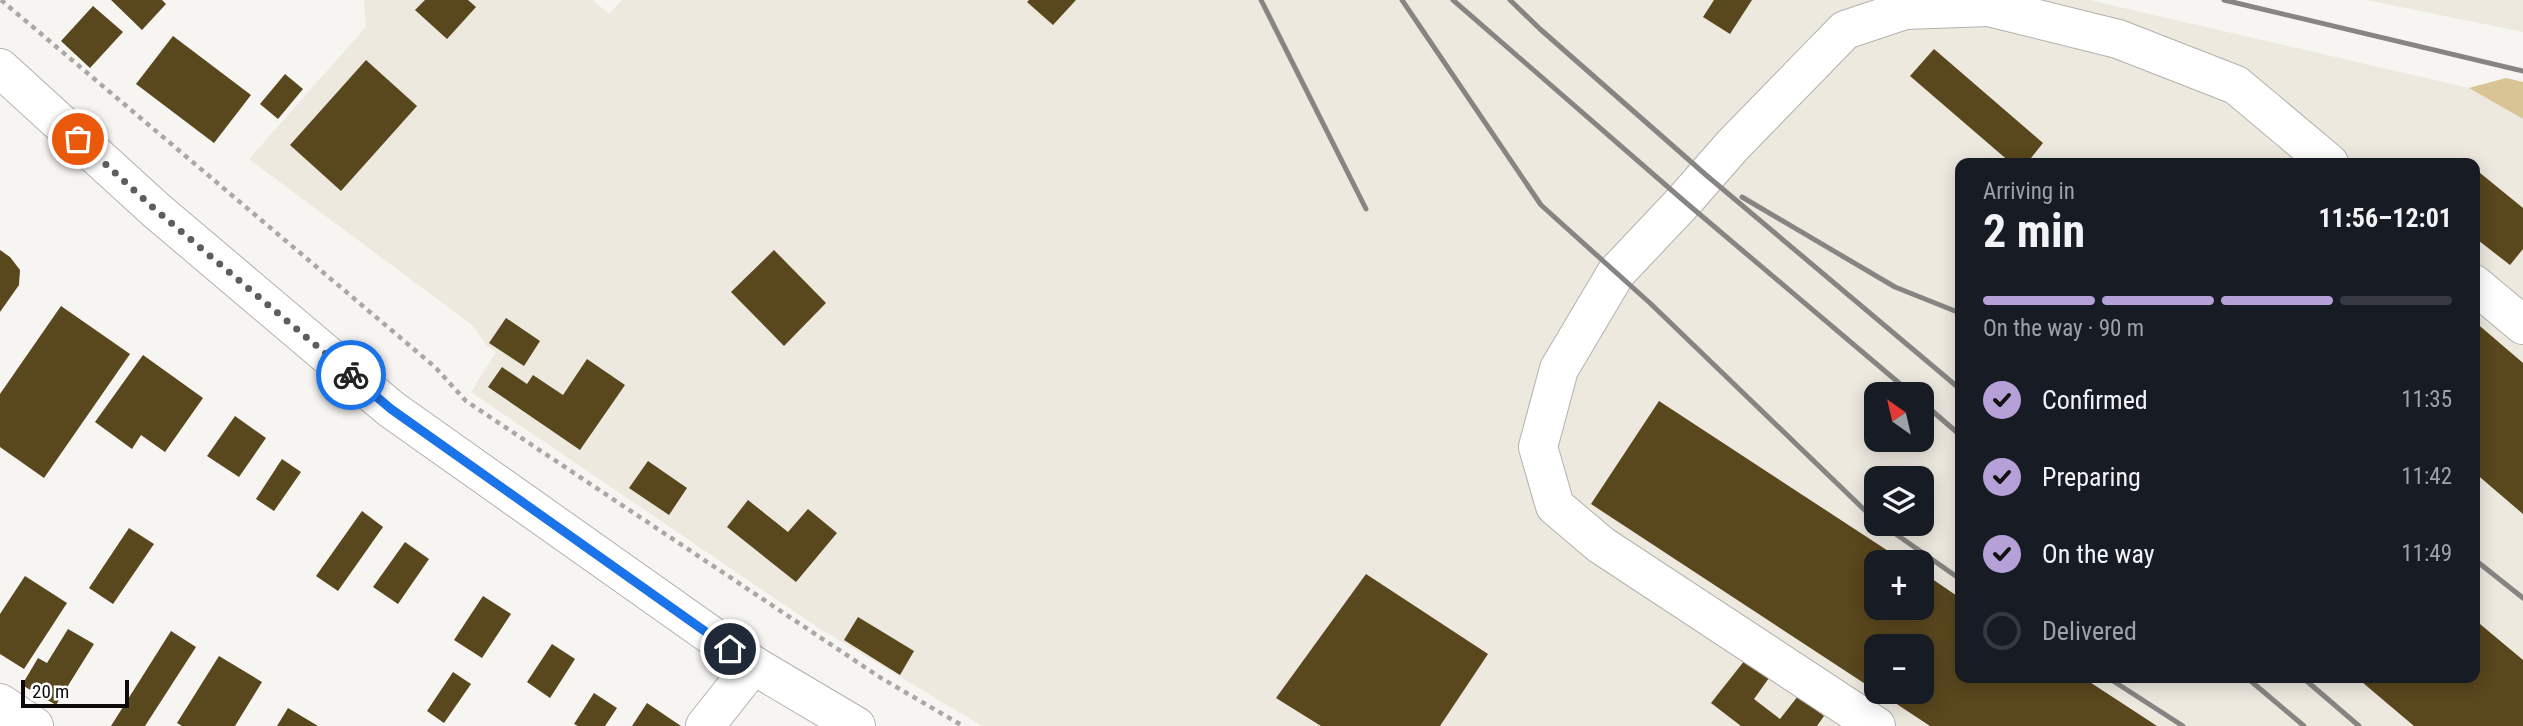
<!DOCTYPE html>
<html lang="en">
<head>
<meta charset="utf-8">
<style>
	body { margin:0; font-family:"Roboto Condensed",sans-serif; background:#20242c; color:#f1f3f6; height:100vh; display:flex; flex-direction:column; font-size:26px; white-space:nowrap }
	* { box-sizing:border-box; margin:0 }
	p { font-size:23px; color:#9ea1a6 }
	.icon { flex:none; width:38px; height:38px; fill:none; stroke:currentColor; stroke-width:2; stroke-linecap:round; stroke-linejoin:round }
	.map { position:relative; flex:1; overflow:hidden }
	.side { position:absolute; left:1955px; top:158px; width:525px; height:525px; display:flex; flex-direction:column; background:#171b24; border-radius:14px; box-shadow:0 4px 18px #0003 }
	.side>* { flex:none }
	.needle { width:46px; rotate:326deg }
	.fabs { position:absolute; left:1864px; top:382px; display:grid; gap:14px }
	.fabs a { display:grid; place-items:center; width:70px; height:70px; border-radius:14px; background:#171b24; box-shadow:0 4px 18px #0003; font-size:35px }
	.scale { position:absolute; left:21px; bottom:18px; width:108px; box-sizing:border-box; padding-left:7px; border:4px solid #0c0b0a; border-top:0; font-size:19px; line-height:24px; white-space:nowrap; color:#0c0b0a; -webkit-text-stroke:5px #fff; paint-order:stroke }
	.pin { position:absolute; display:grid; place-items:center; width:60px; height:60px; color:#fff; margin:-30px; border:4px solid #fff; border-radius:50%; box-shadow:0 2px 7px #0007 }
	.courier { position:absolute; display:grid; place-items:center; width:70px; height:70px; margin:-35px; border:5px solid #1a73e8; border-radius:50%; background:#fff; color:#222; box-shadow:0 2px 9px #0007 }
	.summary em { font-style:normal; font-weight:700 }
	.summary div { display:flex; flex-direction:column-reverse }
	.summary { display:flex; align-items:center; justify-content:space-between; height:119px; padding:0 28px }
	h1 { font-size:46px; font-weight:700; line-height:52px }
	.bar { display:grid; grid-template-columns:repeat(4,1fr); gap:10px 7px; align-content:center; height:84px; padding:0 28px }
	.bar i { height:9px; border-radius:5px; background:#363941 }
	.bar .selected { background:#b5a1d8 }
	.bar p { grid-column:span 4 }
	ol { padding:0 28px; list-style:none }
	li { display:flex; align-items:center; gap:21px; height:77px }
	li p { margin-inline-start:auto }
	li .icon { padding:7px; border-radius:50%; background:#b5a1d8; color:#111; stroke-width:4 }
	li:last-child { color:#9ea1a6 }
	li i { width:38px; height:38px; border:4px solid #363941; border-radius:50% }
	.map>svg:first-child { display:block }
</style>
</head>
<body>
<div class="map">
<svg width="2523" height="726" viewBox="0 0 2523 726">
	<rect width="100%" height="100%" fill="#f6f5f1"/>
	<g fill="#ede9df" fill-rule="evenodd">
		<path d="M364 0H593L609 14 622 0H2089L2469 88 2523 119V726H982L817 627 471 392 496 352 487 346 472 325 249 159 366 27ZM1960 163H2474V677H1960ZM1876 394H1922V439H1876ZM1876 478H1922V523H1876ZM1876 562H1922V607H1876ZM1876 646H1922V691H1876Z"/>
		<polygon points="2366,0 2523,0 2523,32"/>
	</g>
	<polygon fill="#d9c495" points="2506,78 2523,82 2523,119 2469,88"/>
	<g fill="#59471d">
		<polygon points="111,0 162,0 166,4 142,30"/>
		<polygon points="425,0 468,0 476,7 447,39 415,10"/>
		<polygon points="1029,0 1076,0 1053,25 1027,2"/>
		<polygon points="1714,0 1752,0 1730,34 1703,17"/>
		<polygon points="93,6 123,32 90,68 61,41"/>
		<polygon points="173,36 251,95 214,143 136,84"/>
		<polygon points="1934,49 2043,143 2027,163 2011,163 1910,76"/>
		<polygon points="366,60 417,106 341,191 290,145"/>
		<polygon points="285,74 303,89 278,119 260,104"/>
		<polygon points="2474,168 2523,208 2523,249 2510,265 2474,237"/>
		<polygon points="0,250 10,257 20,270 19,285 0,312"/>
		<polygon points="774,250 826,303 784,346 731,292"/>
		<polygon points="61,306 130,354 44,478 0,447 0,394"/>
		<polygon points="506,318 540,341 524,366 489,343"/>
		<polygon points="2474,321 2523,363 2523,514 2474,472"/>
		<polygon points="143,355 203,398 165,452 141,435 132,449 95,422"/>
		<polygon points="587,359 625,385 580,450 488,387 502,367 527,384 533,375 563,395"/>
		<polygon points="1659,401 1905,562 1876,562 1876,607 1922,607 1922,572 1960,598 1960,677 2082,677 2157,726 1930,726 1877,691 1922,691 1922,646 1876,646 1876,691 1591,504"/>
		<polygon points="235,416 266,438 239,477 207,456"/>
		<polygon points="282,459 301,472 274,511 256,499"/>
		<polygon points="648,461 687,488 669,515 629,488"/>
		<polygon points="748,500 788,532 808,509 837,533 796,582 727,527"/>
		<polygon points="362,511 383,527 338,591 316,576"/>
		<polygon points="129,528 154,544 113,604 89,588"/>
		<polygon points="405,542 429,559 398,604 373,587"/>
		<polygon points="1366,574 1488,654 1440,726 1321,726 1276,698"/>
		<polygon points="25,576 67,603 24,669 0,654 0,614"/>
		<polygon points="483,596 511,614 482,658 454,640"/>
		<polygon points="858,617 914,651 900,675 844,640"/>
		<polygon points="2474,619 2523,660 2523,726 2414,726 2356,677 2474,677"/>
		<polygon points="68,629 94,644 56,705 22,685 38,658 47,663"/>
		<polygon points="171,631 196,647 145,726 111,726"/>
		<polygon points="552,644 575,659 550,698 527,682"/>
		<polygon points="219,656 262,682 235,726 182,726 177,723"/>
		<polygon points="1745,660 1769,678 1754,699 1780,719 1798,696 1824,716 1817,726 1741,726 1711,703"/>
		<polygon points="453,672 471,684 444,723 427,711"/>
		<polygon points="594,693 617,708 605,726 578,726 574,724"/>
		<polygon points="647,703 681,726 632,726"/>
		<polygon points="288,708 318,726 277,726"/>
	</g>
	<g fill="none" stroke-linecap="round" stroke-linejoin="round">
		<defs>
			<g id="minor">
				<polyline points="0,68 157,211 391,409 753,665 856,726"/>
				<polyline points="2474,284 2523,325"/>
				<polyline points="0,703 34,726"/>
				<polyline points="705,726 753,665"/>
				<polyline points="1876,726 1601,545 1555,506 1538,447 1559,369 1616,273 1684,201 1733,145 1845,30 1905,10 1989,7 2118,39 2236,85 2329,163"/>
			</g>
		</defs>
		<use href="#minor" stroke="#b3b1ae" stroke-width="40"/>
		<polyline stroke="#a9a8a4" stroke-width="4.5" stroke-dasharray="5 5" stroke-linecap="butt" points="1,0 435,367 466,401 881,678 963,726"/>
		<use href="#minor" stroke="#fff" stroke-width="38"/>
		<g stroke="#868583" stroke-width="5">
			<polyline points="1261,0 1366,209"/>
			<polyline points="1402,0 1541,205 1651,304 1876,521"/>
			<polyline points="1453,0 1684,201 1912,394"/>
			<polyline points="1510,0 1540,29 1706,175 1960,389"/>
			<polyline points="2224,0 2523,71"/>
			<polyline points="1742,197 1895,287 1960,313"/>
			<polyline points="1922,402 1960,435"/>
			<polyline points="1880,523 1960,579"/>
			<polyline points="2474,559 2523,598"/>
			<polyline points="2107,677 2183,726"/>
			<polyline points="2246,677 2304,726"/>
			<polyline points="2302,677 2359,726"/>
		</g>
	</g>
	<g fill="none" stroke-linecap="round" stroke-linejoin="round">
		<polyline stroke="#5e5d5b" stroke-width="7" stroke-dasharray="0 12.6" points="78,139 157,211 351,375"/>
		<polyline stroke="#1a73e8" stroke-width="9" points="351,375 391,409 730,649"/>
	</g>
</svg>
<div class="fabs">
<a><svg class="needle" viewBox="-14 -14 28 28"><path d="M0-13l5 13h-10z" fill="#e53935"/><path d="M0 13l5-13h-10z" fill="#9ea1a6"/></svg></a>
<a><svg class="icon" aria-label="layers" viewBox="0 0 24 24"><path d="M12 4l9 5-9 5-9-5zM3 14l9 5 9-5"/></svg></a>
<a>+</a>
<a>−</a>
</div>
<div class="scale">20 m</div>
<div class="pin" style="left:78px;top:139px;background:#ea580c"><svg class="icon" aria-label="bag" viewBox="0 0 24 24"><path d="M5 8h14l-1 12H6zM9 8a3 3 0 0 1 6 0"/></svg></div>
<div class="pin" style="left:730px;top:649px;background:#1f2937"><svg class="icon" aria-label="home" viewBox="0 0 24 24"><path d="M3 11l9-7 9 7M6 9v11h12V9"/></svg></div>
<div class="courier" style="left:351px;top:375px"><svg class="icon" aria-label="bike" viewBox="0 0 24 24"><circle cx="6" cy="16" r="4"/><circle cx="18" cy="16" r="4"/><path d="M6 16l4-8h5l3 8M10 8l3 8H6M13 5h3"/></svg></div>
<section class="side">
<div class="summary"><div><h1>2 min</h1><p>Arriving in</p></div><em>11:56–12:01</em></div>
<div class="bar"><i class="selected"></i><i class="selected"></i><i class="selected"></i><i></i><p>On the way · 90 m</p></div>
<ol>
<li><svg class="icon" aria-label="check" viewBox="0 0 24 24"><path d="M5 12l5 5 9-10"/></svg>Confirmed<p>11:35</p></li>
<li><svg class="icon" aria-label="check" viewBox="0 0 24 24"><path d="M5 12l5 5 9-10"/></svg>Preparing<p>11:42</p></li>
<li><svg class="icon" aria-label="check" viewBox="0 0 24 24"><path d="M5 12l5 5 9-10"/></svg>On the way<p>11:49</p></li>
<li><i></i>Delivered</li>
</ol>
</section>
</div>
</body>
</html>
